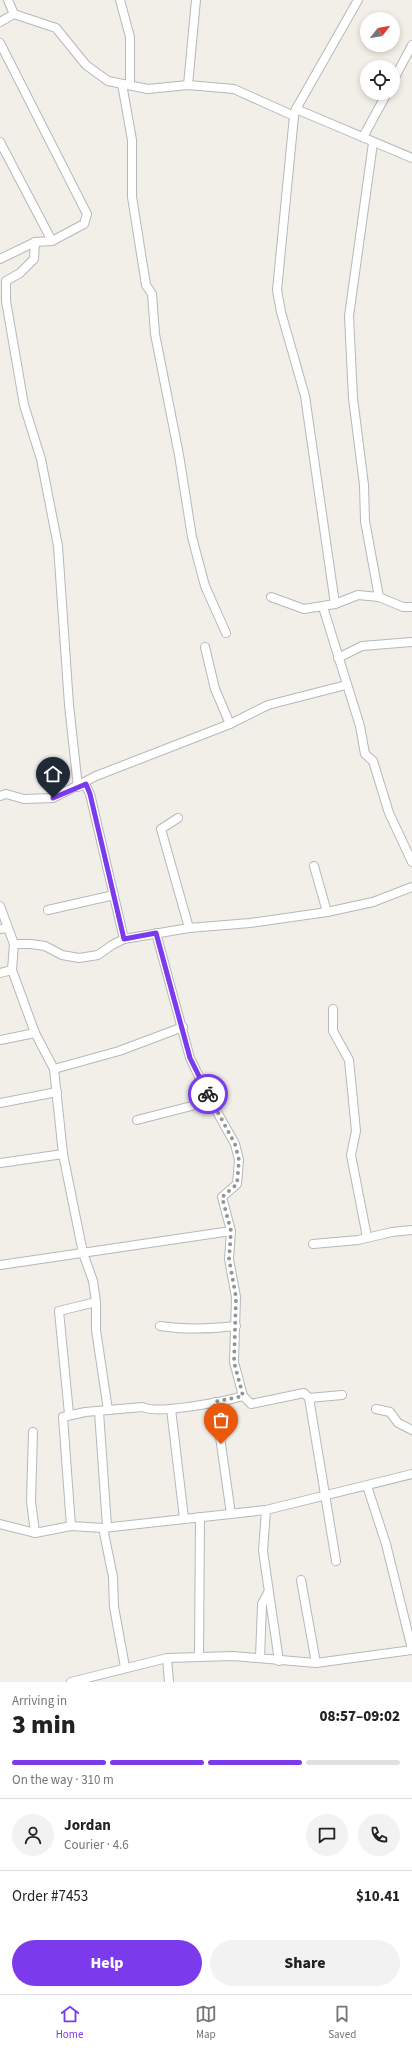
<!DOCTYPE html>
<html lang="en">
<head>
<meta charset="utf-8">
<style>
	body { margin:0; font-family:"Source Sans 3",sans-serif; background:#f2f2f2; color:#222; height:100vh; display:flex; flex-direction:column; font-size:15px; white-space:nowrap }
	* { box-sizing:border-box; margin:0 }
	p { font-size:13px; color:#767676 }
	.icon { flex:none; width:22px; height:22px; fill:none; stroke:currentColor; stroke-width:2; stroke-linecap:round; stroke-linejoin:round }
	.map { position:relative; height:1682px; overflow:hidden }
	.drawer { display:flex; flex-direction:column; background:#fff; flex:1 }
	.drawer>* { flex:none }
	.needle { width:26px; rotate:59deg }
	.fabs { position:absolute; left:360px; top:12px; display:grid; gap:8px }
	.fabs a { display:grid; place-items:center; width:40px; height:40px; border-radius:50%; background:#fff; box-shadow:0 2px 6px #0003; font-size:20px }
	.pin { position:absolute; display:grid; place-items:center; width:34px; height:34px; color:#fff; margin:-41px -17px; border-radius:50% 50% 50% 0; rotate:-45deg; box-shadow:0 0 4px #0007 }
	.pin .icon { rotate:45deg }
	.courier { position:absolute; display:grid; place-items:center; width:40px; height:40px; margin:-20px; border:3px solid #7c3aed; border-radius:50%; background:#fff; color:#222; box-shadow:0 1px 5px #0007 }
	.overview em { font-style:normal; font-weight:800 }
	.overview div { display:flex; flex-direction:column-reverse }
	.overview { display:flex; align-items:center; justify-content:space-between; height:68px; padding:0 12px }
	h1 { font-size:26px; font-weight:800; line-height:30px }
	.bar { display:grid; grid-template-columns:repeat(4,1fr); gap:6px 4px; align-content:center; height:48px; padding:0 12px }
	.bar i { height:5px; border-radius:3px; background:#e0e0e0 }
	.bar .on { background:#7c3aed }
	.bar p { grid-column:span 4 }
	.line { display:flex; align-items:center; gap:10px; padding:0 12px; border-top:1px solid #e0e0e0 }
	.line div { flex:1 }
	.round { display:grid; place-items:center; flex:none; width:42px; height:42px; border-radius:21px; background:#f2f2f2 }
	.action { display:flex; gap:8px; margin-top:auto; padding:8px 12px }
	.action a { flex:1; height:46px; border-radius:24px; background:#7c3aed; color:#fff; font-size:16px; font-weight:800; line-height:46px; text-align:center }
	.action a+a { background:#f2f2f2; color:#222 }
	.menu { display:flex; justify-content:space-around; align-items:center; height:56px; border-top:1px solid #e0e0e0; background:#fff; font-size:11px; color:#767676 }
	.menu a { display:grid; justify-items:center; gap:2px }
	.menu .on { color:#7c3aed }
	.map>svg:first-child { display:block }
</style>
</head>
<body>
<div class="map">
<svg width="412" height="1682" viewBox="0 0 412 1682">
	<rect width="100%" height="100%" fill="#f1efe8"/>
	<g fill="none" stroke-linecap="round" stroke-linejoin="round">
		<defs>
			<g id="street">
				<polyline points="8,0 14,14"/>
				<polyline points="120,0 130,37 130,85"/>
				<polyline points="0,22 14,14 56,28 86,65 108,81 148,89 188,85 234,89 294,116 296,109 412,158"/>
				<polyline points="0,43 87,214 84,224 52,241 35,242 0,259"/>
				<polyline points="393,81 412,45"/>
				<polyline points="122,84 132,140 132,197 146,285 152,294 155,334 179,455 192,537 205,586 226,633"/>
				<polyline points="188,85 196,0"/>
				<polyline points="296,109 358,0"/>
				<polyline points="294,116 277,290 281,312 305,396 335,604"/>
				<polyline points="363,137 387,93"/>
				<polyline points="0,142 52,241"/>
				<polyline points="373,143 349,316 353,398 364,485 365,521 379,597"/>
				<polyline points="35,242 34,259 20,273 6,281 6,301 24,405 41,459 58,546 69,705 78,787 85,784 90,794 124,939"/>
				<polyline points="271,597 304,609 335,604 358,595 379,597 403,607 412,607"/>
				<polyline points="323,607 360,726 365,754 373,761 389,813 412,862"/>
				<polyline points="205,647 215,689 230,724"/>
				<polyline points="338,658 362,646 412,642"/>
				<polyline points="0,796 6,794 24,799 53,798 96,776 230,724 268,705 346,685"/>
				<polyline points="178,818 161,829 189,928"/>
				<polyline points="314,866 327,912"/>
				<polyline points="0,906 14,944 12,970 35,1033 54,1069 63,1154 83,1253 93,1281 96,1302 96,1330 108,1410"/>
				<polyline points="48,910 114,895"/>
				<polyline points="0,929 8,928"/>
				<polyline points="156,933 190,1058 211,1101 235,1144 239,1160 237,1184 222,1197 231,1231 229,1259 236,1297 234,1362 243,1396 251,1404 304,1393 309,1398 342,1395"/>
				<polyline points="14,944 31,944 45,946 62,955 79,958 98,955 112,945 124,939 189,928 250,923 327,912 373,902 412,887"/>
				<polyline points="0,973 12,970"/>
				<polyline points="333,1009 333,1031 349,1060 356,1131 351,1155 367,1237"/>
				<polyline points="0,1040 35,1033"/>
				<polyline points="54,1069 119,1051 183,1027"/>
				<polyline points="0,1103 57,1092"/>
				<polyline points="137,1120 211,1101"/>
				<polyline points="0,1163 63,1154"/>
				<polyline points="313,1244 358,1240 392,1232 412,1230"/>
				<polyline points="0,1265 231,1231"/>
				<path d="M160 1326C186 1330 210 1329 236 1326"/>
				<polyline points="309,1398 336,1561"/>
				<polyline points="215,1402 231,1514"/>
				<polyline points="171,1409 184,1518"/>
				<polyline points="376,1409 390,1412 398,1423 412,1430"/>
				<polyline points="99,1412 107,1526"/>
				<polyline points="69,1414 59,1311 96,1302"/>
				<polyline points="33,1432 31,1501 35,1533"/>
				<polyline points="367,1486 386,1544 412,1649"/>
				<polyline points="266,1510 263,1551 279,1661"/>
				<polyline points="0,1524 35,1533 71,1526 103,1528 266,1510 412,1474"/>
				<path d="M71 1526 63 1417 85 1412 143 1407C157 1415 226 1401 243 1396"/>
				<polyline points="103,1528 113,1577 114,1607 125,1667"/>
				<polyline points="301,1580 316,1663"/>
				<polyline points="199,1656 200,1517"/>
				<polyline points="167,1658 169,1682"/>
				<polyline points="260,1658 262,1604 268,1593"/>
				<polyline points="71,1682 167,1658 233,1656 316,1663 412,1650"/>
			</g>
		</defs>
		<use href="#street" stroke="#b5b8bc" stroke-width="10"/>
		<use href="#street" stroke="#fff" stroke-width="8"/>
	</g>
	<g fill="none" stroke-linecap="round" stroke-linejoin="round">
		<polyline stroke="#929495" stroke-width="4" stroke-dasharray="0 7.2" points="208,1094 235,1144 239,1160 237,1184 222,1197 231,1231 229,1259 236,1297 234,1362 243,1396 214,1402 221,1444"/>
		<polyline stroke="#7c3aed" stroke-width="5" points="53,798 86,784 90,794 124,939 156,933 190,1058 208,1094"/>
	</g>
</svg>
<div class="fabs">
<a><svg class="needle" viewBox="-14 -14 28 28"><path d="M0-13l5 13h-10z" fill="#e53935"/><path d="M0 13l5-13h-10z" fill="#767676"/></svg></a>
<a><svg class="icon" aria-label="locate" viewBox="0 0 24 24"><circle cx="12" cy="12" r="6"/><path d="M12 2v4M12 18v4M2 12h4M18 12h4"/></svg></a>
</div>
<div class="pin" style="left:221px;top:1444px;background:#ea580c"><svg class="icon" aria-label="bag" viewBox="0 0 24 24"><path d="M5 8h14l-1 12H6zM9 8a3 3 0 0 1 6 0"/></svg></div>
<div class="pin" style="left:53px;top:798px;background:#1f2937"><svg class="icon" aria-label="home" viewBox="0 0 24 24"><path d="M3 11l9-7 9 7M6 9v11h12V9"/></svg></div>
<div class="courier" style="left:208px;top:1094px"><svg class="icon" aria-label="bike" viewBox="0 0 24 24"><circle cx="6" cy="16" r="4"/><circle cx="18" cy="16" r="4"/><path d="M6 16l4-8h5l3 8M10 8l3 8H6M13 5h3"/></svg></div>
</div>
<section class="drawer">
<div class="overview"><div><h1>3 min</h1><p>Arriving in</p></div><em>08:57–09:02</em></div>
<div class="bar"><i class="on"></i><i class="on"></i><i class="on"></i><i></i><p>On the way · 310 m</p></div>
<div class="line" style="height:72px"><a class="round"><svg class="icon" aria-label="person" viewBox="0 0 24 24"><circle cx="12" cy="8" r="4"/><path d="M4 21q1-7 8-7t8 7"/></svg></a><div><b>Jordan</b><p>Courier · 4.6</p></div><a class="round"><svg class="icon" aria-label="chat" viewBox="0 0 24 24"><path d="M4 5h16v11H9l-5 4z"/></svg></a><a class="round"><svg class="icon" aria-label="phone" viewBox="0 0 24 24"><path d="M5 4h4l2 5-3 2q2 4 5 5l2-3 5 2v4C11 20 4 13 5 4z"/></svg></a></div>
<div class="line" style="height:52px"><div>Order #7453</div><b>$10.41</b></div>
<div class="action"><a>Help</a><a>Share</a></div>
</section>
<nav class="menu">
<a class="on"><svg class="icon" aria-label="home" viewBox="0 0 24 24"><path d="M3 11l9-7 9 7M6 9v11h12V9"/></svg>Home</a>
<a><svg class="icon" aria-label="map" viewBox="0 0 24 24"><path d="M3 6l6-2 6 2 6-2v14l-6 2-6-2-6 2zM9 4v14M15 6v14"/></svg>Map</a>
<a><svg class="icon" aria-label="saved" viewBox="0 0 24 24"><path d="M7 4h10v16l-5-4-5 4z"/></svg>Saved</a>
</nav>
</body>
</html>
